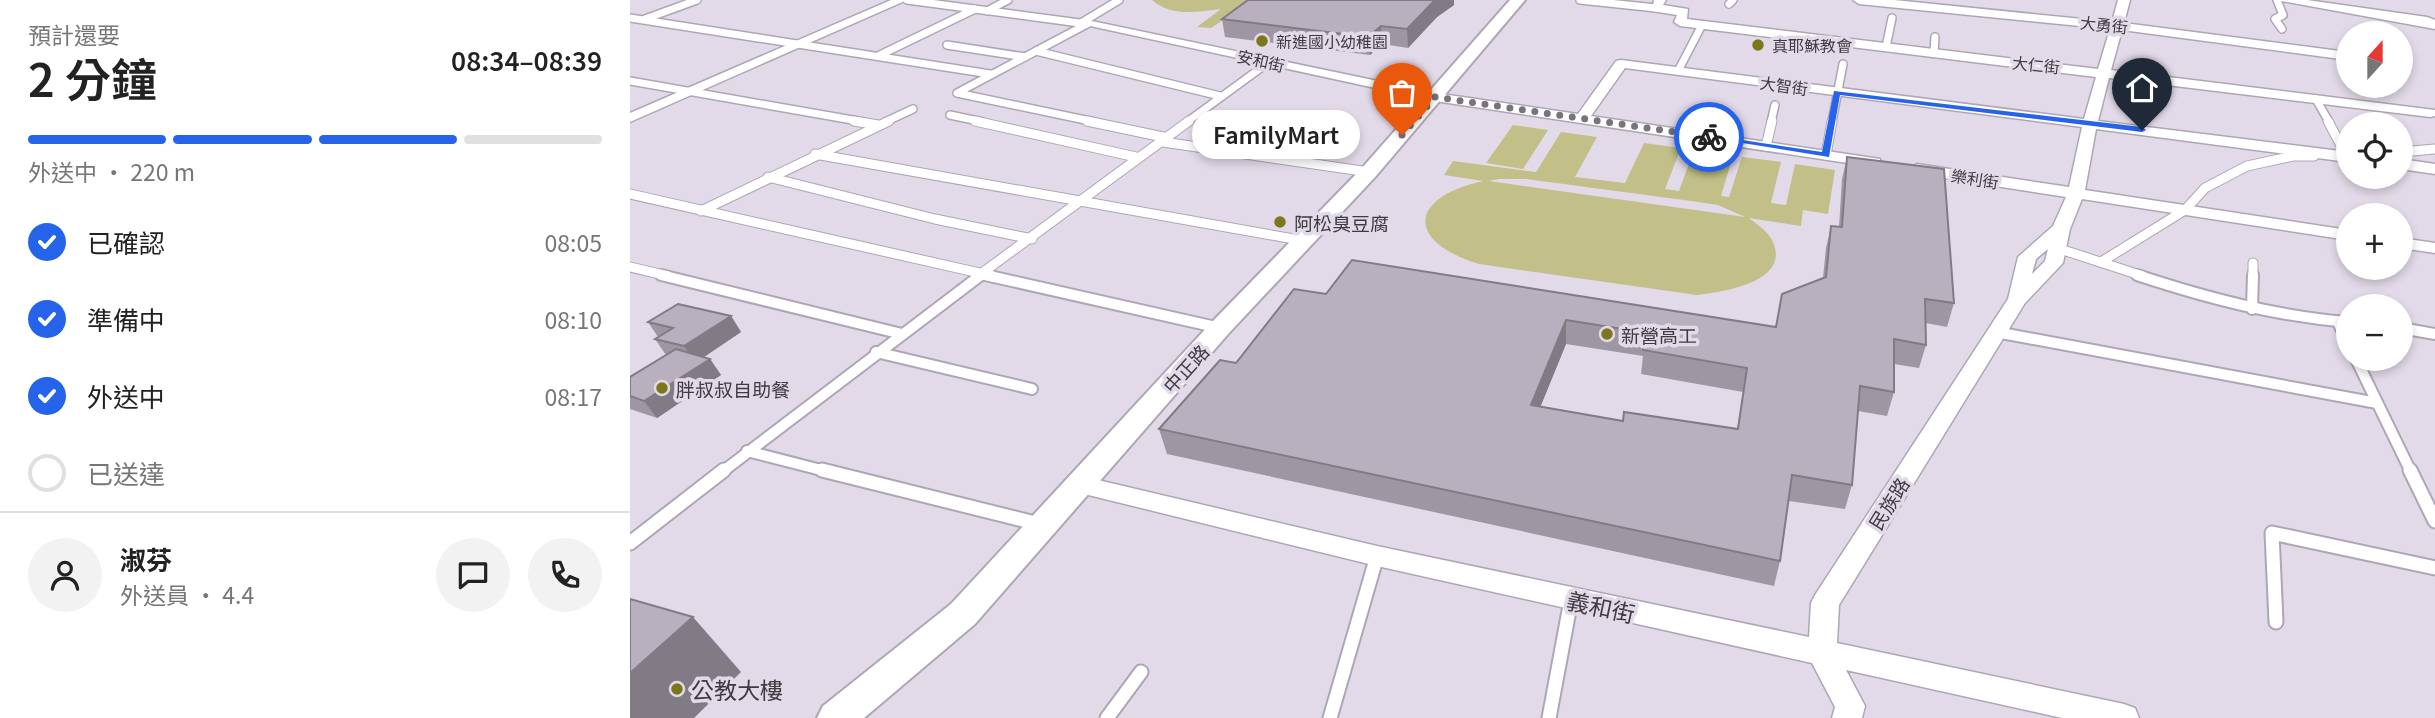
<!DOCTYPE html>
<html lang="zh-TW">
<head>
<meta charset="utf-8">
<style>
	body { margin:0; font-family:Georgia,"Noto Sans TC",serif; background:#f2f2f2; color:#222; height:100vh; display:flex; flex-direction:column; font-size:26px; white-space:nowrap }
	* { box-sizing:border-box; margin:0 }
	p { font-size:23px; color:#767676 }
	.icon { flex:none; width:38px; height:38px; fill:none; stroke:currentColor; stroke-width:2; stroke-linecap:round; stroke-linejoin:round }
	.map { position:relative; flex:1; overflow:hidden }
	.details { display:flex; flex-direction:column; background:#fff; width:630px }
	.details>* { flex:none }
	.needle { width:46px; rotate:21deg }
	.fabs { position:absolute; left:1706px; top:21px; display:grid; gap:14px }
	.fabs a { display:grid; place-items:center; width:77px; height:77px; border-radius:50%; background:#fff; box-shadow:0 4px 10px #0003; font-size:35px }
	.pin { position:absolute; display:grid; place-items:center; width:60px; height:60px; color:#fff; margin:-72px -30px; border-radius:50% 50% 50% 0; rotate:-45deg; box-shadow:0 0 7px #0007 }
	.pin .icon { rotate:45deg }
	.courier { position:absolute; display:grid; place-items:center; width:70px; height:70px; margin:-35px; border:5px solid #2563eb; border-radius:50%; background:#fff; color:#222; box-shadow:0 2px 9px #0007 }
	.bubble { position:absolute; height:49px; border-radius:24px; background:#fff; box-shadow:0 4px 10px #0003; font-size:23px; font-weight:600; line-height:49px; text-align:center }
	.headline em { font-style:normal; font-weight:600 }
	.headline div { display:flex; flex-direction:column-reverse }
	.headline { display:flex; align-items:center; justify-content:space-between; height:119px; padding:0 28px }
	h1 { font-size:46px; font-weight:600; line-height:52px }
	.bar { display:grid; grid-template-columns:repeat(4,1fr); gap:10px 7px; align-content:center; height:84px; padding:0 28px }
	.bar i { height:9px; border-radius:5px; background:#e0e0e0 }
	.bar .current { background:#2563eb }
	.bar p { grid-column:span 4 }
	.line { display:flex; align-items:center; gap:18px; padding:0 28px; border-top:2px solid #e0e0e0 }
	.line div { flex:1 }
	.round { display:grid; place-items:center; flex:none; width:74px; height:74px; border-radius:37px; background:#f2f2f2 }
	ol { padding:0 28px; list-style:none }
	li { display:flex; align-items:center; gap:21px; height:77px }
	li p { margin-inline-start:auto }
	li .icon { padding:7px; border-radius:50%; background:#2563eb; color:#fff; stroke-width:4 }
	li:last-child { color:#767676 }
	li i { width:38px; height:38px; border:4px solid #e0e0e0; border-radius:50% }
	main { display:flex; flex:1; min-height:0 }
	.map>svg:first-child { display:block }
</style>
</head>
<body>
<main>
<section class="details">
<div class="headline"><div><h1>2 分鐘</h1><p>預計還要</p></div><em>08:34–08:39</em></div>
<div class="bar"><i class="current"></i><i class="current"></i><i class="current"></i><i></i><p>外送中 · 220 m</p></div>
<ol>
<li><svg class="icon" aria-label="check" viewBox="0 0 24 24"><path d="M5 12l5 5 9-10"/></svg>已確認<p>08:05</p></li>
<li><svg class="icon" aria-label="check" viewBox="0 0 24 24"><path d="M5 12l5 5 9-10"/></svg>準備中<p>08:10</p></li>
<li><svg class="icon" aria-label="check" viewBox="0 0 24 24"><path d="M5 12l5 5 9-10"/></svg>外送中<p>08:17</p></li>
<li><i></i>已送達</li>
</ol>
<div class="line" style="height:126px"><a class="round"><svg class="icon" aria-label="person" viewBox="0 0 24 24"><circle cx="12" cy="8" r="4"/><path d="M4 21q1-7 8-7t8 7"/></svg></a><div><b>淑芬</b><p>外送員 · 4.4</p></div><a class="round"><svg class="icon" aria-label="chat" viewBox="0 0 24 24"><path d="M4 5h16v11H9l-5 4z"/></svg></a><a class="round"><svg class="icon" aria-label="phone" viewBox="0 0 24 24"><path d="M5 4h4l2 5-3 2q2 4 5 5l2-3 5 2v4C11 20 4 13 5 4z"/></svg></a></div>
</section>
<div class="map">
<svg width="1805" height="718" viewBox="0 0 1805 718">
	<rect width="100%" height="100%" fill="#e3dae9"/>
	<g fill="#c2c088" fill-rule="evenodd">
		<path d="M522 0H624L581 28 567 27 591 9C568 12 541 17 522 0Z"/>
		<polygon points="883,125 918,130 893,169 856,163"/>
		<path d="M931 132 967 137 945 177 995 183 1014 143 1051 148 1035 189 1049 191 1064 150 1103 156 1091 196 1099 197 1112 157 1151 162 1141 203 1156 205 1165 164 1205 170 1198 214 1173 210 1171 226 1119 218C1126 224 1137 230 1142 240 1163 282 1093 292 1067 295L849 264C774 241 780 197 853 181L814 175 823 161 906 172ZM869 179H896L1061 201 1088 205 1115 217 859 181Z"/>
	</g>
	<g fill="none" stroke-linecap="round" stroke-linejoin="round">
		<defs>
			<g id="service-far3">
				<polyline points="277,0 457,24"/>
				<polyline points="950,0 1026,8"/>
				<polyline points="1647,0 1653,15 1645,19 1652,29"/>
				<polyline points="1099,4 1103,0"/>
				<polyline points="357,11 378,0"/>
				<polyline points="0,18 360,74"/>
				<polyline points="15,19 67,0"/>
				<polyline points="451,23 489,0"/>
				<polyline points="457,24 327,93 465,122"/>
				<polyline points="317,45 395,57"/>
				<polyline points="1256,47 1262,18"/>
				<polyline points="406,51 590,96"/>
				<polyline points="1304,52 1305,37"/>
				<polyline points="250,55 345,9"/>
				<polyline points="1048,71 1072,25"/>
				<polyline points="0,81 234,122"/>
				<polyline points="1686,99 1699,122"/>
				<polyline points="320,115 353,122"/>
				<polyline points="255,122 283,109"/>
				<polyline points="557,122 639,62"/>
				<polyline points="1141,122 1145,105"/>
				<polyline points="1202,122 1213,64"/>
			</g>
			<g id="service-far2">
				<polyline points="224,121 248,125"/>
				<polyline points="345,121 506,157"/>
				<polyline points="457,121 538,138"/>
				<polyline points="1698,121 1717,157"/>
				<polyline points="533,142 739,172"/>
				<polyline points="1136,146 1142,121"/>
				<polyline points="1771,152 1805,149"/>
				<polyline points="185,154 675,241"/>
				<polyline points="1196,155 1202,121"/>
				<polyline points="138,177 305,219 402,239"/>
				<polyline points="0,194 363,276"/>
				<polyline points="71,211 259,121"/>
				<polyline points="1427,248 1513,276"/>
				<polyline points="1471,262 1555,210 1575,188 1617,166 1663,156 1684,156"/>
				<polyline points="0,267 38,276"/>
				<polyline points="348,276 559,121"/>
				<polyline points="1623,276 1623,263"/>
			</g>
			<g id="service-far1">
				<polyline points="31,275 272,334"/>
				<polyline points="355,275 590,328"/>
				<path d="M1507 275C1577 298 1645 316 1718 322"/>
				<polyline points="1622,309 1623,275"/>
				<polyline points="1708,322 1718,343"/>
				<polyline points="1771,328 1805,334"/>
				<polyline points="1366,332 1747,403"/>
				<polyline points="246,352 402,389"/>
				<polyline points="1726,359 1781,472"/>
				<polyline points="117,451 199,472"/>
				<polyline points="92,472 351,275"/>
			</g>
			<g id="service">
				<polyline points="192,470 409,524"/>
				<polyline points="1780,470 1805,521"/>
				<polyline points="0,543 94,470"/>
				<polyline points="1646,622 1642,533 1805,568"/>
				<polyline points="477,718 511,672"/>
				<polyline points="700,718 747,556"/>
				<polyline points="919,718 941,600"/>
			</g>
			<g id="minor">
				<polygon points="261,0 277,0 0,122 0,113"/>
				<path d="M1024 0H1036L1033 5 1058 9 1057 19 1468 69 1480 29 1229 4 1223 0H1264L1482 22 1488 0H1500L1494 23 1718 52V60L1492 30 1481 70 1805 110V116L1800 117 1479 78 1468 121 1718 152V162L1466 129 1455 190 1718 230V240L1452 199 1440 229 1433 263 1395 303 1209 605 1207 643 1494 704 1505 708 1509 718H1432L1216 670 1235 706 1232 718H1202L1205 707 1182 663 747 566 442 491 439 485 442 479 451 476 747 546 1179 637 1181 603 1185 595 1378 299 1388 257 1423 226 1436 197 1287 174 1279 169 1287 164 1439 187 1452 127 995 68 961 116 1250 159V165L1244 167 805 101 451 24 457 20 805 93 948 114 986 61 991 60 1454 119 1466 77 1050 26 1044 22 1047 15 1022 11ZM1418 249 1415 261 1402 274 1406 259Z"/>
				<polygon points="1646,0 1677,0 1797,17 1805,20 1805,29"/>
				<polygon points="1771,159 1805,164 1805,174 1771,169"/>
				<polygon points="1771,238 1805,243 1805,253 1771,248"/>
			</g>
			<polygon id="tertiary" points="880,0 895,0 746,176 599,333 345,624 234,718 187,718 193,706 321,604 581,323 732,168"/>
		</defs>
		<use href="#service-far3" stroke="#aea6b4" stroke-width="10"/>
		<use href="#service-far2" stroke="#aea6b4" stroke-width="11"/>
		<use href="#service-far1" stroke="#aea6b4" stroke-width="14"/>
		<use href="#service" stroke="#aea6b4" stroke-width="17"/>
		<use href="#minor" stroke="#aea6b4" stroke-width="3"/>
		<use href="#tertiary" stroke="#aea6b4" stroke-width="4"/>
		<use href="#service-far3" stroke="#fff" stroke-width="7"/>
		<use href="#service-far2" stroke="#fff" stroke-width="9"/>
		<use href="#service-far1" stroke="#fff" stroke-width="10"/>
		<use href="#service" stroke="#fff" stroke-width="13"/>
		<use href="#minor" fill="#fff" fill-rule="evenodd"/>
		<use href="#tertiary" fill="#fff" fill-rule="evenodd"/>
	</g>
	<g fill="#9e97a3" fill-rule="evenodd">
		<polygon points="824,5 807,17 778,48 752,44 740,55 595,37 592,19"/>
		<path d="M1217 157 1324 303 1317 327 1296 323V345L1289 368 1264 364V392L1257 416 1228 411 1222 485 1215 509 1159 501 1150 561 1144 586 537 454 529 429 606 363 696 294 1146 327 1193 278 1196 248 1201 226 1209 227 1212 179ZM936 344 1013 356 1011 374 1113 392 1107 429 993 421 910 407Z"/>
		<polygon points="101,316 111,332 74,357 80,359 91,375 27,418 0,409 0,377 36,355 25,339 28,337 18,322"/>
	</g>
	<g fill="#817b85">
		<polygon points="805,0 824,0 824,5 807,17 778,48 777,29"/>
		<polygon points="751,26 752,44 740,55 738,37"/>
		<polygon points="101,316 111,332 65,363 54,346"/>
		<polygon points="936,320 936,344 901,430 901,405"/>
		<polygon points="80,359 91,375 27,418 14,401"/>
		<polygon points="63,617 111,672 64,718 0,718 0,673"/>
	</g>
	<g fill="#b8b0be" stroke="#817b85" stroke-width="2" fill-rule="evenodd">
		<polygon points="618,0 805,0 777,29 751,26 738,37 592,19"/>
		<path d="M1217 157 1314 169 1324 303 1295 299 1296 345 1264 339V392L1230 386 1222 485 1162 475 1150 561 529 429 590 360 606 363 664 289 696 294 722 260 1146 327 1152 294 1196 277 1201 226 1212 227ZM936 320 1018 333 1013 350 1117 368 1108 429 994 412 993 421 901 405Z"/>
		<polygon points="48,304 101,316 54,346 25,339 43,328 18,322"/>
		<polygon points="46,349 80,359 14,401 0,396 0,377"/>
		<polygon points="0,599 63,617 0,673"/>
	</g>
	<polygon fill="#2563eb" points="1204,91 1512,127 1516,130 1512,132 1210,95 1199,157 1075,137 1079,135 1192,152"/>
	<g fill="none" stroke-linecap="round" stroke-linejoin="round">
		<polyline stroke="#78737c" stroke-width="7" stroke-dasharray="0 12.6" points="772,135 805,97 1079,137"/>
	</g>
	<g fill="#7c771b" stroke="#e3dae9" stroke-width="2.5">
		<circle cx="632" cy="41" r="7"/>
		<circle cx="1128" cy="45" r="7"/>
		<circle cx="650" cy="222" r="7"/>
		<circle cx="977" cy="334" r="7"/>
		<circle cx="32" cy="388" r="7"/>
		<circle cx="47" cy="689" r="7"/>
	</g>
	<g text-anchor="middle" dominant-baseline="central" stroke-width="7" stroke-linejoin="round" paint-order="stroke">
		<g font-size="16" fill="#3e3b41" stroke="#e3dae9">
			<text transform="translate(1474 24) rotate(6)">大勇街</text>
			<text transform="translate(631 60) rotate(13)">安和街</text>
			<text transform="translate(1406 64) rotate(6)">大仁街</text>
			<text transform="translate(1154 85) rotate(8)">大智街</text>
			<text transform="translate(1345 178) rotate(9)">樂利街</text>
		</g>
		<g font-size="16" fill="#3e3b41" stroke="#e3dae9" text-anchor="start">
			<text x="646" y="41">新進國小幼稚園</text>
			<text x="1142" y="45">真耶穌教會</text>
		</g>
		<g font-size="19" fill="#3e3b41" stroke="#e3dae9" text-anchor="start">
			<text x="664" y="222">阿松臭豆腐</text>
			<text x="991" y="334">新營高工</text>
			<text x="46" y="388">胖叔叔自助餐</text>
		</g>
		<g font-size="19" fill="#3e3b41" stroke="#e3dae9">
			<text transform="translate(555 368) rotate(-48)">中正路</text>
			<text transform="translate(1258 503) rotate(-58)">民族路</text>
		</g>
		<g font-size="23" fill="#3e3b41" stroke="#e3dae9">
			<text transform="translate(971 606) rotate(12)">義和街</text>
		</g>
		<g font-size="23" fill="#3e3b41" stroke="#e3dae9" text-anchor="start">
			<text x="61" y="689">公教大樓</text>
		</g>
	</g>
</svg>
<div class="fabs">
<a><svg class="needle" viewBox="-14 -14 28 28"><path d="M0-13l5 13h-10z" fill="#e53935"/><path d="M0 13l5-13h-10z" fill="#767676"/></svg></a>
<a><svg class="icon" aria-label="locate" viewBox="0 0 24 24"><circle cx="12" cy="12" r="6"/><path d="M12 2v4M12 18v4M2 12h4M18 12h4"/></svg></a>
<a>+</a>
<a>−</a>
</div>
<div class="pin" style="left:772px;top:135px;background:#ea580c"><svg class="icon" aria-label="bag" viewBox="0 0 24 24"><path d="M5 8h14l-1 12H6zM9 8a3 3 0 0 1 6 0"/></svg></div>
<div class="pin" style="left:1512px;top:130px;background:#1f2937"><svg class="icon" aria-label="home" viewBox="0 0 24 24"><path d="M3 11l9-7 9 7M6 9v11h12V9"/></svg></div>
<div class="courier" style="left:1079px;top:137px"><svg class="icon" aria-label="bike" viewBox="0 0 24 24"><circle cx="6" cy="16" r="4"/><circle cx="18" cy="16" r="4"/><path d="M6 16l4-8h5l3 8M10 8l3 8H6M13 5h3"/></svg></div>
<div class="bubble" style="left:562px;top:110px;width:168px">FamilyMart</div>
</div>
</main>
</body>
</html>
